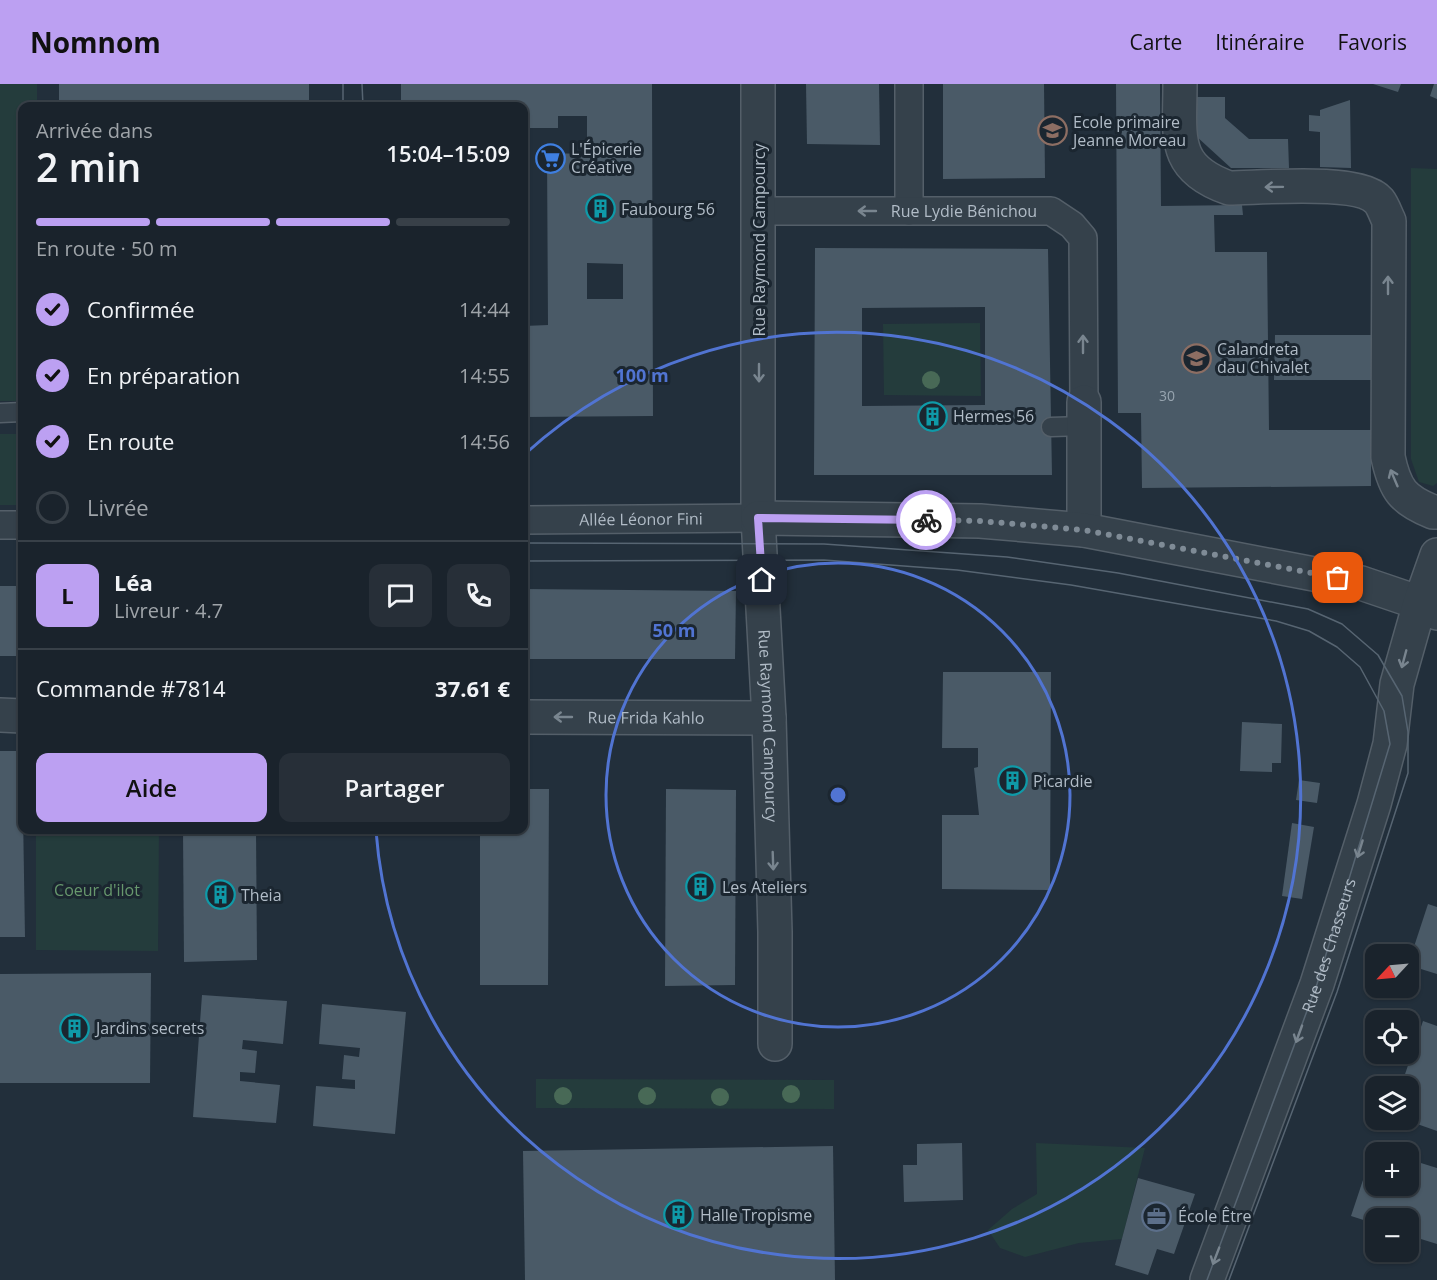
<!DOCTYPE html>
<html lang="fr">
<head>
<meta charset="utf-8">
<style>
	body { margin:0; font-family:"Open Sans",sans-serif; background:#272f38; color:#f1f3f6; height:100vh; display:flex; flex-direction:column; font-size:22px; white-space:nowrap }
	* { box-sizing:border-box; margin:0 }
	p { font-size:20px; color:#9fa4a9 }
	.icon { flex:none; width:33px; height:33px; fill:none; stroke:currentColor; stroke-width:2; stroke-linecap:round; stroke-linejoin:round }
	.map { position:relative; flex:1; overflow:hidden }
	.details { position:absolute; left:18px; top:18px; width:510px; height:732px; display:flex; flex-direction:column; background:#1a232c; border-radius:12px; box-shadow:0 2px 4px #0004,0 0 0 2px #384048 }
	.details>* { flex:none }
	.needle { width:39px; rotate:244deg }
	.fabs { position:absolute; left:1365px; top:860px; display:grid; gap:12px }
	.fabs a { display:grid; place-items:center; width:54px; height:54px; border-radius:12px; background:#1a232c; box-shadow:0 2px 4px #0004,0 0 0 2px #384048; font-size:30px }
	.pin { position:absolute; display:grid; place-items:center; width:51px; height:51px; color:#fff; margin:-26px; border-radius:12px; box-shadow:0 3px 9px #0006 }
	.courier { position:absolute; display:grid; place-items:center; width:60px; height:60px; margin:-30px; border:4px solid #bca0f2; border-radius:50%; background:#fff; color:#222; box-shadow:0 2px 8px #0007 }
	.head em { font-style:normal; font-weight:600 }
	.head div { display:flex; flex-direction:column-reverse }
	.head { display:flex; align-items:center; justify-content:space-between; height:102px; padding:0 18px }
	h1 { font-size:39px; font-weight:600; line-height:45px }
	.bar { display:grid; grid-template-columns:repeat(4,1fr); gap:9px 6px; align-content:center; height:72px; padding:0 18px }
	.bar i { height:8px; border-radius:4px; background:#384048 }
	.bar .selected { background:#bca0f2 }
	.bar p { grid-column:span 4 }
	.line { display:flex; align-items:center; gap:15px; padding:0 18px; border-top:2px solid #384048 }
	.line div { flex:1 }
	.round { display:grid; place-items:center; flex:none; width:63px; height:63px; border-radius:12px; background:#272f38 }
	ol { padding:0 18px; list-style:none }
	li { display:flex; align-items:center; gap:18px; height:66px }
	li p { margin-inline-start:auto }
	li .icon { padding:6px; border-radius:50%; background:#bca0f2; color:#111; stroke-width:4 }
	li:last-child { color:#9fa4a9 }
	li i { width:33px; height:33px; border:3px solid #384048; border-radius:50% }
	.cta { display:flex; gap:12px; margin-top:auto; padding:12px 18px }
	.cta a { flex:1; height:69px; border-radius:12px; background:#bca0f2; color:#111; font-size:24px; font-weight:600; line-height:69px; text-align:center }
	.cta a+a { background:#272f38; color:#f1f3f6 }
	header { display:flex; align-items:center; gap:36px; box-sizing:border-box; height:84px; padding:0 30px; background:#bca0f2; color:#111 }
	header strong { font-size:28px }
	nav { display:flex; gap:33px; margin-inline-start:auto; font-size:21px }
	.map>svg:first-child { display:block }
</style>
</head>
<body>
<header>
<strong>Nomnom</strong>
<nav><a>Carte</a><a>Itinéraire</a><a>Favoris</a></nav>
</header>
<div class="map">
<svg width="1437" height="1196" viewBox="0 0 1437 1196">
	<rect width="100%" height="100%" fill="#222f3b"/>
	<g fill="#243c3c">
		<polygon points="0,0 37,0 37,22 22,22 22,317 0,317"/>
		<polygon points="527,66 526,195 524,195 524,67"/>
		<polygon points="1411,84 1437,85 1437,399 1433,402 1419,398 1411,375"/>
		<polygon points="980,239 981,312 884,311 883,240"/>
		<rect x="0" y="350" width="22" height="71"/>
		<polygon points="36,746 159,746 158,867 36,866"/>
		<polygon points="536,995 834,996 834,1025 536,1024"/>
		<polygon points="1036,1059 1145,1064 1122,1155 1079,1159 1025,1173 1000,1164 988,1146 1012,1125 1037,1110"/>
	</g>
	<g fill="#4a5a67" fill-rule="evenodd">
		<rect x="59" y="0" width="250" height="22"/>
		<path d="M401 0H652L653 332 524 333V242L548 241 547 69 587 70V32H558V44H524V22H401ZM587 179 623 180V215H587Z"/>
		<polygon points="806,0 879,0 880,61 807,60"/>
		<polygon points="943,0 1044,0 1045,94 943,95"/>
		<polygon points="1116,0 1160,0 1161,122 1242,121 1243,131 1214,131 1215,168 1267,168 1269,346 1371,346 1371,402 1142,404 1141,329 1118,329"/>
		<polygon points="1373,0 1401,0 1398,8"/>
		<polygon points="1434,0 1437,0 1437,15 1430,12"/>
		<polygon points="1196,13 1225,13 1225,34 1249,55 1288,55 1289,84 1231,84 1196,52"/>
		<polygon points="1350,16 1351,84 1320,83 1320,48 1309,47 1309,31 1320,32 1320,26"/>
		<path d="M815 164 1048 165 1052 391H814ZM985 223V321L862 322V224Z"/>
		<polygon points="1275,251 1371,251 1372,296 1274,296"/>
		<rect x="0" y="502" width="22" height="70"/>
		<polygon points="524,505 736,507 735,575 524,575"/>
		<polygon points="943,588 1051,588 1050,806 942,805 942,731 979,731 974,684 978,683 978,664 942,664"/>
		<polygon points="1242,638 1282,640 1281,679 1272,679 1272,688 1240,687"/>
		<polygon points="0,667 22,667 25,853 0,853"/>
		<polygon points="1299,696 1320,699 1317,719 1296,716"/>
		<polygon points="524,705 549,705 548,901 480,901 480,746 524,746"/>
		<polygon points="666,705 736,706 735,901 665,902"/>
		<polygon points="1292,739 1314,743 1302,815 1282,812"/>
		<polygon points="183,746 256,746 257,876 184,878"/>
		<polygon points="1428,820 1437,823 1437,890 1408,881"/>
		<polygon points="151,889 150,999 0,999 0,890"/>
		<polygon points="202,911 287,917 283,960 243,956 242,965 257,967 255,989 240,988 240,997 280,1001 276,1039 193,1033"/>
		<polygon points="322,920 406,928 395,1050 313,1042 316,1002 355,1005 355,996 342,995 344,971 359,973 360,964 319,960"/>
		<polygon points="1423,937 1437,942 1437,1047 1403,1035 1408,1035 1408,1002 1401,1002"/>
		<polygon points="962,1059 963,1116 904,1118 903,1081 917,1081 917,1060"/>
		<polygon points="833,1062 835,1196 525,1196 523,1067"/>
		<polygon points="1374,1063 1388,1068 1376,1068 1376,1101 1408,1101 1408,1075 1437,1084 1437,1160 1408,1151 1408,1134 1376,1134 1376,1140 1351,1132"/>
		<polygon points="1138,1094 1195,1110 1174,1170 1157,1165 1148,1191 1115,1181"/>
	</g>
	<g fill="none" stroke-linecap="round" stroke-linejoin="round">
		<defs>
			<g id="service">
				<polyline points="0,329 22,328"/>
				<polyline points="1051,343 1084,342"/>
			</g>
			<g id="pedestrian">
				<polyline points="909,0 909,127"/>
				<path id="s1" d="M760 127H1051L1072 141 1083 154 1084 318"/>
				<path id="s2" d="M524 436 758 434"/>
				<polyline points="0,441 22,441"/>
			</g>
			<g id="minor">
				<path id="s3" d="M758 0V434L769 634 775 848V960"/>
				<path d="M1180 0C1180 52 1171 84 1229 104 1259 104 1360 94 1379 117 1383 122 1386 131 1389 137L1388 373C1395 406 1403 416 1433 428H1437"/>
				<polyline points="1084,318 1084,446"/>
				<polyline points="758,434 980,437 1084,446 1361,499 1420,519 1437,529"/>
				<polyline points="0,631 22,632"/>
				<path id="s4" d="M524 633 769 634"/>
				<path id="s5" d="M1207 1196 1317 900 1374 720 1390 660 1397 600 1420 519 1437 471"/>
			</g>
		</defs>
		<use href="#service" stroke="#545f69" stroke-width="21"/>
		<use href="#pedestrian" stroke="#545f69" stroke-width="30"/>
		<use href="#minor" stroke="#545f69" stroke-width="36"/>
		<use href="#service" stroke="#35414b" stroke-width="18"/>
		<use href="#pedestrian" stroke="#35414b" stroke-width="27"/>
		<use href="#minor" stroke="#35414b" stroke-width="33"/>
		<g stroke="#576572" stroke-width="1.5">
			<polyline points="343,0 343,22"/>
			<polyline points="362,0 363,22"/>
			<polyline points="524,459 824,460 1007,473 1118,489 1308,525 1342,540 1378,571 1402,612 1408,648 1408,689 1337,908 1229,1196"/>
			<polyline points="524,477 824,476 957,486 1071,501 1276,537 1309,547 1337,563 1360,583 1384,627 1390,660 1317,900 1207,1196"/>
		</g>
	</g>
	<g fill="#486956">
		<circle cx="931" cy="296" r="9"/>
		<circle cx="791" cy="1010" r="9"/>
		<circle cx="563" cy="1012" r="9"/>
		<circle cx="647" cy="1012" r="9"/>
		<circle cx="720" cy="1013" r="9"/>
	</g>
	<defs><path id="oneway-shaft" d="M-6 0H5M1.5-3L5.5 0L1.5 3" fill="none" stroke-width="1.6" stroke-linecap="round" stroke-linejoin="round" transform="scale(1.5)"/></defs>
	<g stroke="#79858f">
		<use href="#oneway-shaft" transform="translate(1274 103) rotate(179)"/>
		<use href="#oneway-shaft" transform="translate(867 127) rotate(180)"/>
		<use href="#oneway-shaft" transform="translate(1388 201) rotate(-90)"/>
		<use href="#oneway-shaft" transform="translate(1083 260) rotate(-90)"/>
		<use href="#oneway-shaft" transform="translate(759 289) rotate(90)"/>
		<use href="#oneway-shaft" transform="translate(1394 394) rotate(-113)"/>
		<use href="#oneway-shaft" transform="translate(1404 575) rotate(105)"/>
		<use href="#oneway-shaft" transform="translate(563 633) rotate(-180)"/>
		<use href="#oneway-shaft" transform="translate(1360 765) rotate(107)"/>
		<use href="#oneway-shaft" transform="translate(773 777) rotate(88)"/>
		<use href="#oneway-shaft" transform="translate(1299 950) rotate(110)"/>
		<use href="#oneway-shaft" transform="translate(1216 1172) rotate(111)"/>
	</g>
	<g fill="none" stroke-linecap="round" stroke-linejoin="round">
		<polyline stroke="#7f8b96" stroke-width="6" stroke-dasharray="0 10.8" points="926,436 980,437 1084,446 1338,494"/>
		<polyline stroke="#bca0f2" stroke-width="8" points="762,496 758,434 926,436"/>
	</g>
	<g fill="none" stroke="#5174d2" stroke-width="3">
		<circle cx="838" cy="711" r="232"/>
		<path d="M525 370A463 463 0 1 1 376 747"/>
	</g>
	<defs>
		<symbol id="school-ring" viewBox="-11 -11 22 22"><circle r="9.5" fill="#1b2630" stroke="#8d6e63" stroke-width="1.5"/><path d="M0-5L7-2L0 1L-7-2ZM-4 1L0 2.5L4 1V4Q0 6-4 4Z" fill="#8d6e63"/></symbol>
		<symbol id="supermarket-ring" viewBox="-11 -11 22 22"><circle r="9.5" fill="#1b2630" stroke="#3f7fe0" stroke-width="1.5"/><path d="M-6-5.5h2.5l.6 2H6L4.5 2H-2.5L-4.4-4H-6ZM-1.5 3.2a1.3 1.3 0 1 0 .1 0ZM3 3.2a1.3 1.3 0 1 0 .1 0Z" fill="#3f7fe0"/></symbol>
		<symbol id="building-ring" viewBox="-11 -11 22 22"><circle r="9.5" fill="#1b2630" stroke="#0f9aa8" stroke-width="1.5"/><path d="M-4-6H4V6H1V3H-1V6H-4ZM-2.5-4.3h1.7v1.8h-1.7ZM.8-4.3h1.7v1.8H.8ZM-2.5-1h1.7V.8h-1.7ZM.8-1h1.7V.8H.8Z" fill="#0f9aa8"/></symbol>
		<symbol id="office-ring" viewBox="-11 -11 22 22"><circle r="9.5" fill="#1b2630" stroke="#5c6f8a" stroke-width="1.5"/><path d="M-6-3h4V-5.5h4V-3h4V5H-6ZM-1-4.5V-3h2v-1.5ZM-6 0V1H6V0Z" fill="#5c6f8a"/></symbol>
	</defs>
	<g fill-rule="evenodd">
		<use href="#school-ring" x="1036" y="30" width="33" height="33"/>
		<use href="#supermarket-ring" x="534" y="58" width="33" height="33"/>
		<use href="#building-ring" x="584" y="108" width="33" height="33"/>
		<use href="#school-ring" x="1180" y="258" width="33" height="33"/>
		<use href="#building-ring" x="916" y="316" width="33" height="33"/>
		<use href="#building-ring" x="996" y="680" width="33" height="33"/>
		<use href="#building-ring" x="684" y="786" width="33" height="33"/>
		<use href="#building-ring" x="204" y="794" width="33" height="33"/>
		<use href="#building-ring" x="58" y="928" width="33" height="33"/>
		<use href="#building-ring" x="662" y="1114" width="33" height="33"/>
		<use href="#office-ring" x="1140" y="1116" width="33" height="33"/>
	</g>
	<g text-anchor="middle" dominant-baseline="central" stroke-width="6" stroke-linejoin="round" paint-order="stroke">
		<g font-size="14" fill="#97a4af">
			<text x="1167" y="311">30</text>
		</g>
		<g font-size="16" fill="#b1bcc7" stroke="#1b2630" text-anchor="start">
			<text x="1073" y="38">Ecole primaire<tspan x="1073" dy="18">Jeanne Moreau</tspan></text>
			<text x="571" y="65">L'Épicerie<tspan x="571" dy="18">Créative</tspan></text>
			<text x="621" y="125">Faubourg 56</text>
			<text x="1217" y="265">Calandreta<tspan x="1217" dy="18">dau Chivalet</tspan></text>
			<text x="953" y="332">Hermes 56</text>
			<text x="1033" y="697">Picardie</text>
			<text x="722" y="803">Les Ateliers</text>
			<text x="241" y="811">Theia</text>
			<text x="96" y="944">Jardins secrets</text>
			<text x="700" y="1131">Halle Tropisme</text>
			<text x="1178" y="1132">École Être</text>
		</g>
		<g font-size="16" fill="#b1bcc7" stroke="#1b2630">
			<text stroke="none"><textPath href="#s1" startOffset="204">Rue Lydie Bénichou</textPath></text>
			<text transform="translate(759 156) rotate(-90)">Rue Raymond Campourcy</text>
			<text stroke="none"><textPath href="#s2" startOffset="117">Allée Léonor Fini</textPath></text>
			<text stroke="none"><textPath href="#s4" startOffset="122">Rue Frida Kahlo</textPath></text>
			<text stroke="none"><textPath href="#s3" startOffset="642">Rue Raymond Campourcy</textPath></text>
			<text stroke="none"><textPath href="#s5" startOffset="356">Rue des Chasseurs</textPath></text>
		</g>
		<g font-size="16" fill="#67986d" stroke="#1b2630">
			<text x="97" y="806">Coeur d'ilot</text>
		</g>
	</g>
	<circle cx="838" cy="711" r="9" fill="#5174d2" stroke="#1b2630" stroke-width="3"/>
	<g font-size="18" text-anchor="middle" font-weight="bold" fill="#5174d2" stroke="#1b2630" stroke-width="6" stroke-linejoin="round" paint-order="stroke">
		<text x="642" y="298">100 m</text>
		<text x="674" y="553">50 m</text>
	</g>
</svg>
<div class="fabs">
<a><svg class="needle" viewBox="-14 -14 28 28"><path d="M0-13l5 13h-10z" fill="#e53935"/><path d="M0 13l5-13h-10z" fill="#9fa4a9"/></svg></a>
<a><svg class="icon" aria-label="locate" viewBox="0 0 24 24"><circle cx="12" cy="12" r="6"/><path d="M12 2v4M12 18v4M2 12h4M18 12h4"/></svg></a>
<a><svg class="icon" aria-label="layers" viewBox="0 0 24 24"><path d="M12 4l9 5-9 5-9-5zM3 14l9 5 9-5"/></svg></a>
<a>+</a>
<a>−</a>
</div>
<div class="pin" style="left:1338px;top:494px;background:#ea580c"><svg class="icon" aria-label="bag" viewBox="0 0 24 24"><path d="M5 8h14l-1 12H6zM9 8a3 3 0 0 1 6 0"/></svg></div>
<div class="pin" style="left:762px;top:496px;background:#1f2937"><svg class="icon" aria-label="home" viewBox="0 0 24 24"><path d="M3 11l9-7 9 7M6 9v11h12V9"/></svg></div>
<div class="courier" style="left:926px;top:436px"><svg class="icon" aria-label="bike" viewBox="0 0 24 24"><circle cx="6" cy="16" r="4"/><circle cx="18" cy="16" r="4"/><path d="M6 16l4-8h5l3 8M10 8l3 8H6M13 5h3"/></svg></div>
<section class="details">
<div class="head"><div><h1>2 min</h1><p>Arrivée dans</p></div><em>15:04–15:09</em></div>
<div class="bar"><i class="selected"></i><i class="selected"></i><i class="selected"></i><i></i><p>En route · 50 m</p></div>
<ol>
<li><svg class="icon" aria-label="check" viewBox="0 0 24 24"><path d="M5 12l5 5 9-10"/></svg>Confirmée<p>14:44</p></li>
<li><svg class="icon" aria-label="check" viewBox="0 0 24 24"><path d="M5 12l5 5 9-10"/></svg>En préparation<p>14:55</p></li>
<li><svg class="icon" aria-label="check" viewBox="0 0 24 24"><path d="M5 12l5 5 9-10"/></svg>En route<p>14:56</p></li>
<li><i></i>Livrée</li>
</ol>
<div class="line" style="height:108px"><b class="round" style="background:#bca0f2;color:#111">L</b><div><b>Léa</b><p>Livreur · 4.7</p></div><a class="round"><svg class="icon" aria-label="chat" viewBox="0 0 24 24"><path d="M4 5h16v11H9l-5 4z"/></svg></a><a class="round"><svg class="icon" aria-label="phone" viewBox="0 0 24 24"><path d="M5 4h4l2 5-3 2q2 4 5 5l2-3 5 2v4C11 20 4 13 5 4z"/></svg></a></div>
<div class="line" style="height:78px"><div>Commande #7814</div><b>37.61 €</b></div>
<div class="cta"><a>Aide</a><a>Partager</a></div>
</section>
</div>
</body>
</html>
